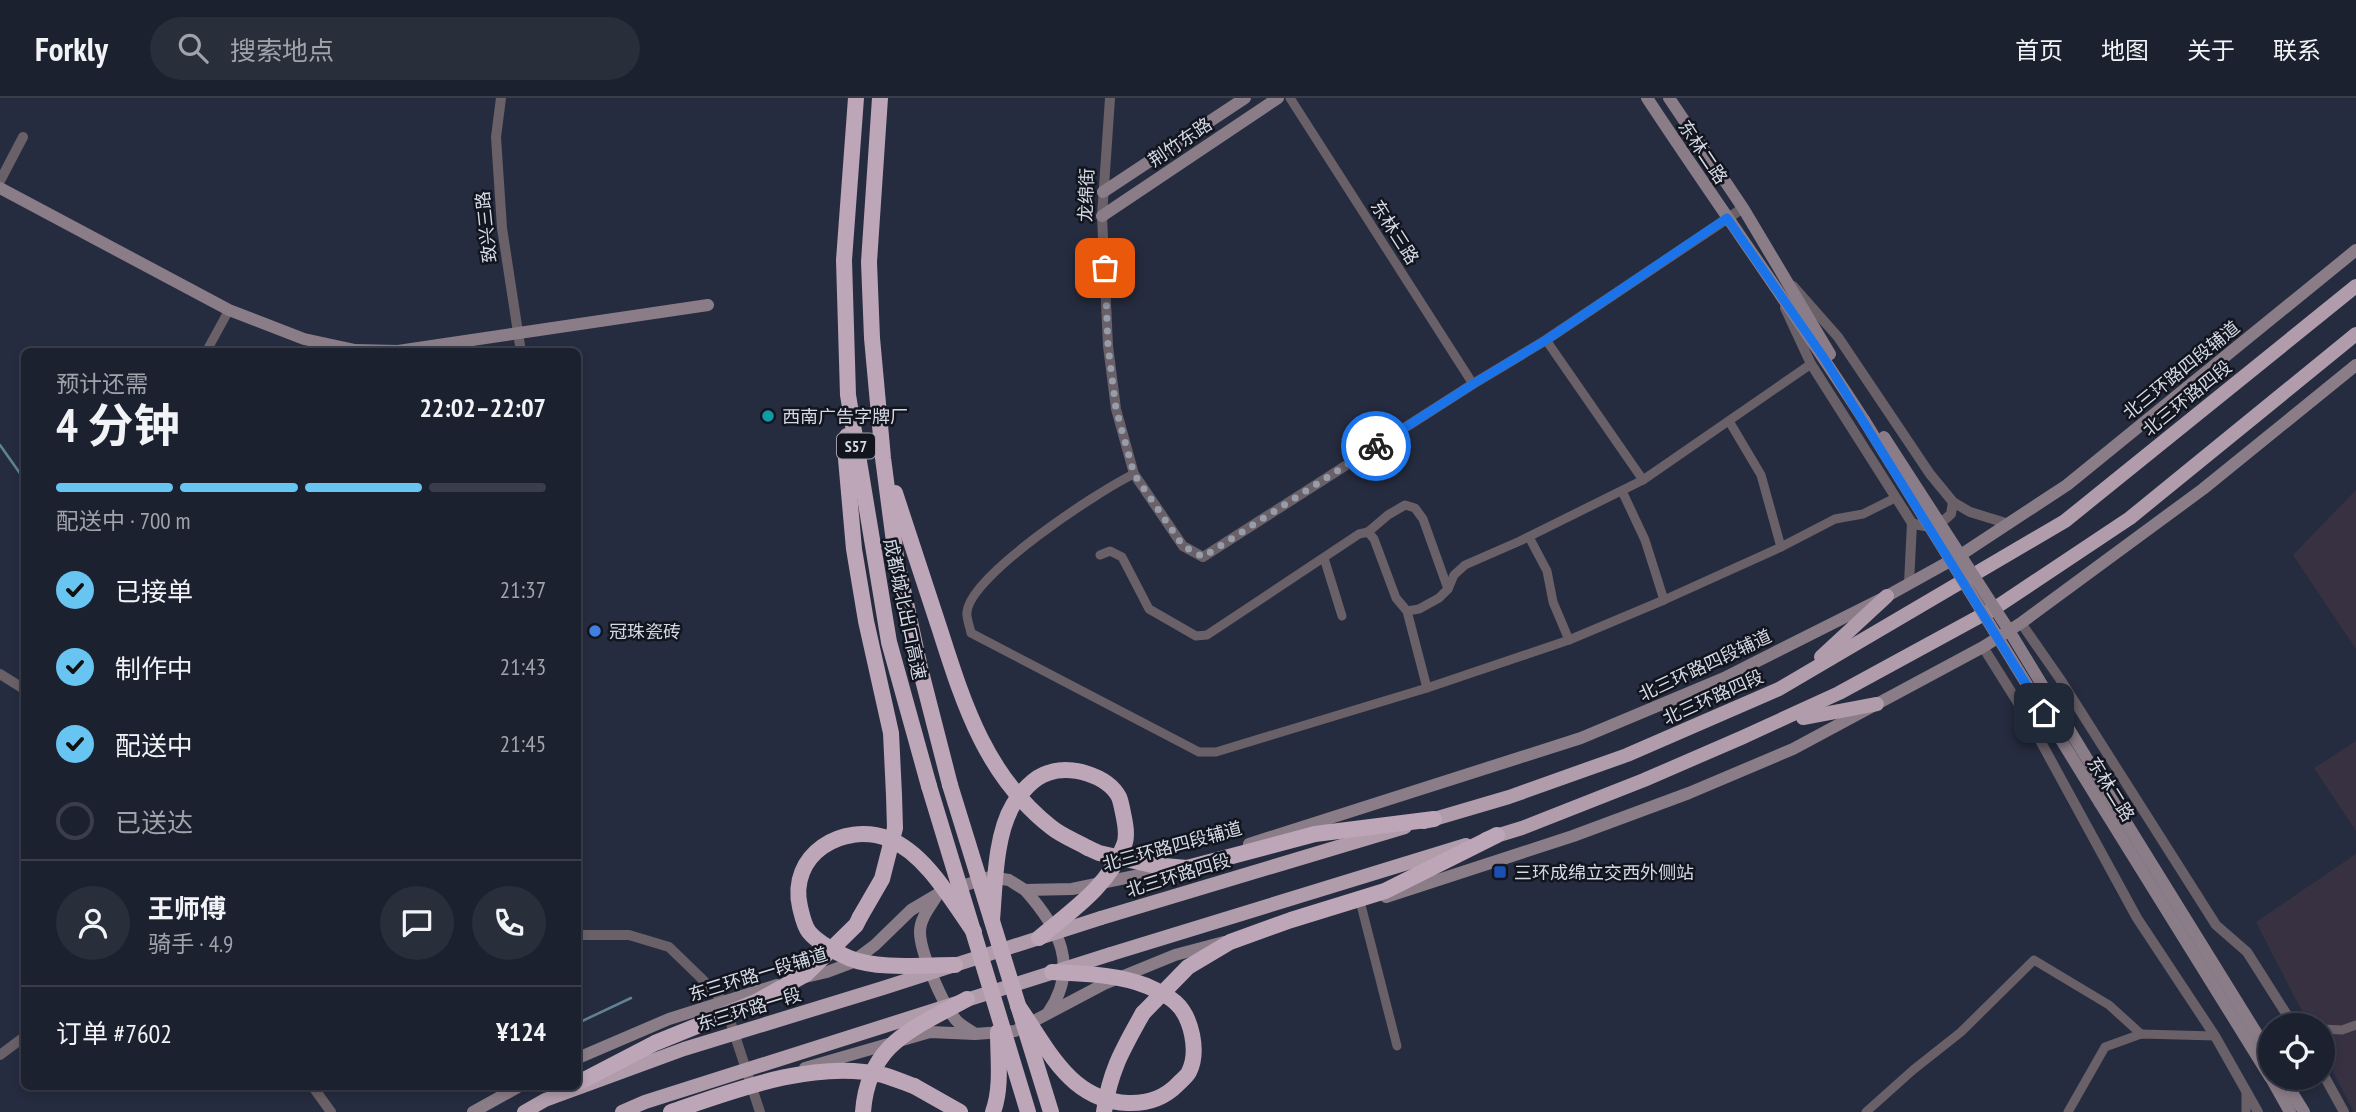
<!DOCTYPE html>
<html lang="zh">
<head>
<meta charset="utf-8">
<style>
	body { margin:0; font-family:"PT Sans Narrow","Noto Sans SC",sans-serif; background:#292e3b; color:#f1f3f6; height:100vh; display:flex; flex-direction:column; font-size:26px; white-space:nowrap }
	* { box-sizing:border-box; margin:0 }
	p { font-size:23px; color:#a0a3aa }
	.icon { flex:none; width:38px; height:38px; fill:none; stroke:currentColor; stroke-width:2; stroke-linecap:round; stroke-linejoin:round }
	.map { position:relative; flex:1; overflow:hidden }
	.details { position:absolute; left:21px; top:250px; width:560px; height:742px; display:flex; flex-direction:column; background:#1c212f; border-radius:10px; box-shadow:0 4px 10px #0003,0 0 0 2px #3a3e4b }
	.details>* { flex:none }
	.controls { position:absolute; left:2258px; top:915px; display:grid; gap:14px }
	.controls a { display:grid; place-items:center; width:77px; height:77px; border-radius:50%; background:#1c212f; box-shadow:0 4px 10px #0003,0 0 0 2px #3a3e4b; font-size:35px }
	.pin { position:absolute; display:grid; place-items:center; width:60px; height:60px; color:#fff; margin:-30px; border-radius:14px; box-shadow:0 4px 10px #0006 }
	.courier { position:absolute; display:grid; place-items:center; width:70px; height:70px; margin:-35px; border:5px solid #1a73e8; border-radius:50%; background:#fff; color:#222; box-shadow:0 2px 9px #0007 }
	.headline em { font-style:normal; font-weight:700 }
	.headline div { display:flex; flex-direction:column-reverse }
	.headline { display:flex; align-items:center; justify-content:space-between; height:119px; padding:0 35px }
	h1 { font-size:46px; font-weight:700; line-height:52px }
	.bar { display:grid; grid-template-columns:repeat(4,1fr); gap:10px 7px; align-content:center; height:84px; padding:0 35px }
	.bar i { height:9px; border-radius:5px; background:#3a3e4b }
	.bar .on { background:#68c4f0 }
	.bar p { grid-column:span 4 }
	.line { display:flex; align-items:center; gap:18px; padding:0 35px; border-top:2px solid #3a3e4b }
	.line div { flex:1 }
	.round { display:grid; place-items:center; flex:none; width:74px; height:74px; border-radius:37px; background:#292e3b }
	ol { padding:0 35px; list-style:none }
	li { display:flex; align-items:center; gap:21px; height:77px }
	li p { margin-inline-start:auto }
	li .icon { padding:7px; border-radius:50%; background:#68c4f0; color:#111; stroke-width:4 }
	li:last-child { color:#a0a3aa }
	li i { width:38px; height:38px; border:4px solid #3a3e4b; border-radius:50% }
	header { display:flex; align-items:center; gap:42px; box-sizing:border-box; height:98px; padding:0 35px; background:#1c212f; border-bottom:2px solid #3a3e4b }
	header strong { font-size:33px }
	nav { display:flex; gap:38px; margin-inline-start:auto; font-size:24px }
	.search { width:490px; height:63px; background:#292e3b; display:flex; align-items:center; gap:18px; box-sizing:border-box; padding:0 24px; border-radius:38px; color:#a0a3aa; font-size:26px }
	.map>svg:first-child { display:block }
</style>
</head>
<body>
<header>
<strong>Forkly</strong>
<div class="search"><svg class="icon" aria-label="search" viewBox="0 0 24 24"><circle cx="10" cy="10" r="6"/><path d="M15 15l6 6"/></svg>搜索地点</div>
<nav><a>首页</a><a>地图</a><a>关于</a><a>联系</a></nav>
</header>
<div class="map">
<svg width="2356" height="1014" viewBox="0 0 2356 1014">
	<rect width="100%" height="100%" fill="#262c3f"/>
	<g fill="#373142">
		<polygon points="2356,392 2356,551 2293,457"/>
		<polygon points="2356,643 2356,733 2314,670"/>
		<polygon points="2356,756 2356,1014 2354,1014 2322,953 2322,928 2309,927 2256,824"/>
	</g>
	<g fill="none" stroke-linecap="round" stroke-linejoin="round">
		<g stroke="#618294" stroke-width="2.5">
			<polyline points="0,347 24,381"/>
			<polyline points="578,925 631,900"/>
		</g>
		<g stroke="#6a6067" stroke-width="9">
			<polyline points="1290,0 1473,286"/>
			<polyline points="1546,242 1643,382 1811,266"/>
			<polyline points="206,254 229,212"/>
			<path d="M1134 376C1100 392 970 477 967 514 966 520 970 529 971 535L1199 654H1216L1427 590 1569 542 1664 502 1781 449 1761 377 1729 323"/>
			<polyline points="1622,393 1645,442 1664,502"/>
			<polyline points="1368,434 1388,417 1405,407 1415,410 1423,421 1448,491"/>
			<polyline points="1529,439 1547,473 1553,504 1569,542"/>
			<polyline points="1781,449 1835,421 1863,416 1895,400"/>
			<polyline points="1100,457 1110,453 1122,459 1149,511 1196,538 1207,537 1359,436 1368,434 1374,441 1396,500 1407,513 1419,511 1439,500 1448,491 1454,477 1465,467 1520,443 1643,382"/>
			<polyline points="1324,460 1342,518"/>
			<polyline points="1407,513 1427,590"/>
			<polyline points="1361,807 1397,948"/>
			<polyline points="2322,931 2342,932 2356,927"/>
			<polyline points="2246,995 2246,1014"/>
			<polyline points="1866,1014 1913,972 1961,934 2034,862 2109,907 2141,936"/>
			<polyline points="2068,1014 2105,949 2141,936 2215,938"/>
		</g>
		<g stroke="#6a6067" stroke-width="10">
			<polyline points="501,0 496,39 502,130 521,254"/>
			<polyline points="1110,0 1102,118 1108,248 1116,311 1134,376 1183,448 1203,459 1473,286 1546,242 1743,110"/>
			<polyline points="0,83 23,39"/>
			<polyline points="1793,188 1838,239 1930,376 1953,404 1970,414 2009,426"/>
			<polyline points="1785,210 1811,266 1912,425 1909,485"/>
			<path d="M1912 425C1929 431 1938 429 1951 416L1953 404"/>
			<polyline points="2021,525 2060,581 2216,827 2247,854 2294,928"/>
			<polyline points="1983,549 2030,624 2137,820 2215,938 2258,1014"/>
			<polyline points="0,576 24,591"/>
			<polyline points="578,837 629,837 669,849 700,879 724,904 760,1014"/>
			<polyline points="0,957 24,939"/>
			<polyline points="2322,974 2344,1014"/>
			<polyline points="313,989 331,1014"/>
		</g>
		<g stroke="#8b7d88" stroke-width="12">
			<path d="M1647 0C1718 108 1794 213 1864 322"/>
			<polyline points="1669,0 1743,110 1830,256"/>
			<polyline points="0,90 229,212 304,241 355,252 398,253 708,207"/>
			<polyline points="1103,94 1245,0"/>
			<polyline points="1102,118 1278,0"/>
			<polyline points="2109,697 2270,957"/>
			<polyline points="2100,705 2270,979"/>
			<polyline points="1249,746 1581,640 1724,580 1887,498 1959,458 2067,387 2356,152"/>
			<path d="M1025 792C1059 830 1080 869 1048 915"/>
			<path d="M936 799C929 810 920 821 920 834 920 854 943 907 956 922 960 927 968 931 974 935"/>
			<polyline points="1386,799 1573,738 1689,695 1793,651 1983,549 2021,525 2203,391 2356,267"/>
			<polyline points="801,880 827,874 851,865 875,847 911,812 938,796 990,779 1009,782 1025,792 1072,791 1164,772"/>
			<polyline points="578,960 669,921 777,887"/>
			<polyline points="805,970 930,934 975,936 1015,933 1104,886 1175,857 1224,844"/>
			<polyline points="2271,980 2290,1014"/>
			<polyline points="2283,980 2304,1014"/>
			<polyline points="473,1014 518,989"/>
		</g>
		<g stroke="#b19cac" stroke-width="14">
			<polyline points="1821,559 1887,498"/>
			<polyline points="1803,620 1877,606"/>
			<polyline points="1424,724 1509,699 1627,657 1779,591 2065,423 2356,188"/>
			<polyline points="1486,741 1522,730 1644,682 1741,640 1839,595 1995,510 2130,420 2356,236"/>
			<polyline points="1101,820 1405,729"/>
			<polyline points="1111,856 1466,747"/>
		</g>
		<g stroke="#bda6b7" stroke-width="16">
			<polyline points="856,0 844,162 848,297 889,544 929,688"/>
			<polyline points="880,0 869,164 872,240 883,360 896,459 920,570 950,687"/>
			<polyline points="847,338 846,361 854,451 866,523 891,635 894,697 895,730 882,781 860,819"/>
			<path d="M895 395C910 441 925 487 940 532 964 607 986 678 1051 729 1062 738 1076 743 1088 750"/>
			<polyline points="914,988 960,1014"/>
			<path d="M1104 1014C1110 972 1123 951 1143 915"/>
		</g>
		<g stroke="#8b7d88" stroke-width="12">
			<polyline points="1864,322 2100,705"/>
			<polyline points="1884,339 2010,534 2109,697"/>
		</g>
		<g stroke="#b19cac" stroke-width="14">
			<polyline points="524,1014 545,1002 684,951 883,890 1101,820"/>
			<polyline points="622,1014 645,1004 1111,856"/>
		</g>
		<g stroke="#bda6b7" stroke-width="16">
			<polyline points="950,687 1051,1014"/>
			<polyline points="929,688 1028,1014"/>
			<polyline points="1088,750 1099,755 1152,767 1187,770 1315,736 1434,721"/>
			<path d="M992 822C995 787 995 737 1013 707 1020 695 1034 679 1048 675 1071 667 1107 677 1119 699 1121 704 1122 710 1123 715 1125 724 1128 738 1124 747 1109 788 1071 813 1039 840"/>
			<path d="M955 867C923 867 878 872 849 860 837 855 817 844 809 834 804 828 802 817 800 809 788 757 842 723 889 741 926 756 952 803 974 834"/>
			<path d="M1018 908C1036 933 1052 965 1076 985 1105 1009 1151 1014 1178 986 1181 983 1187 978 1189 974 1199 954 1192 919 1175 904 1168 898 1156 892 1147 888 1117 876 1084 876 1052 874"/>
			<polyline points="1143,915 1188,869 1230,844 1291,822 1385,793 1497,737"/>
			<polyline points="578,985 655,945 756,904 806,876 856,827 860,819"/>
			<path d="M671 1014C735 992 815 961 883 977 893 980 903 984 914 988"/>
			<path d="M863 1014C868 945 913 931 967 901"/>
			<path d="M993 1014C1002 990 998 960 998 934"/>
		</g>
	</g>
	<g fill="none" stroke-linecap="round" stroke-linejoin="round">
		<polyline stroke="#979cab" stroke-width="7" stroke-dasharray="0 12.6" points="1105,170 1108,248 1116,311 1134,376 1183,448 1203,459 1376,348"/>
		<polyline stroke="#1a73e8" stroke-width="9" points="1376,348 1473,286 1546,242 1727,120 1824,260 2044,615"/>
	</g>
	<circle fill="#0f9aa8" stroke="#12151e" stroke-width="2.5" cx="768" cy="318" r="7"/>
	<circle fill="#3f7fe0" stroke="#12151e" stroke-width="2.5" cx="595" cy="533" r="7"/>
	<rect fill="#1a4fb4" stroke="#12151e" stroke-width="2.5" x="1493" y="767" width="14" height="14" rx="3.5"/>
	<g text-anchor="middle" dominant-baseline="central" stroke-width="5" stroke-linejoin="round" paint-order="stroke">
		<rect fill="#12151e" stroke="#9a9ea9" stroke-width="2" x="837" y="335.5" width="38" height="25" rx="5"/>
		<g font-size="16" font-weight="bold" fill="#d4d9e5">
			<text x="856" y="348">S57</text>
		</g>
		<g font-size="18" fill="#d4d9e5" stroke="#12151e">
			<text transform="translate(1180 44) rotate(-34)">荆竹东路</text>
			<text transform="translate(1703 54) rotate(56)">东林二路</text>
			<text transform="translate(1086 97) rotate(-88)">龙绵街</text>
			<text transform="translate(486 129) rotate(-96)">致兴三路</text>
			<text transform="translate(1395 134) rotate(57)">东林三路</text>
			<text transform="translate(2181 272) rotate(-39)">北三环路四段辅道</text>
			<text transform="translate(2187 300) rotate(-39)">北三环路四段</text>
			<text transform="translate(905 511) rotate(78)">成都城北出口高速</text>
			<text transform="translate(1705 567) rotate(-25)">北三环路四段辅道</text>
			<text transform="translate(1713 599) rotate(-24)">北三环路四段</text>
			<text transform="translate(2111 691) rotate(58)">东林二路</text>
			<text transform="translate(1172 748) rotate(-15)">北三环路四段辅道</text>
			<text transform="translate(1178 777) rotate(-17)">北三环路四段</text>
			<text transform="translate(758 876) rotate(-17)">东三环路一段辅道</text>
			<text transform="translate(749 911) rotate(-17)">东三环路一段</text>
		</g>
		<g font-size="18" fill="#d4d9e5" stroke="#12151e" text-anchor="start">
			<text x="782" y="318">西南广告字牌厂</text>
			<text x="609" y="533">冠珠瓷砖</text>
			<text x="1514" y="774">三环成绵立交西外侧站</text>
		</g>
	</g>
</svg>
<div class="controls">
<a><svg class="icon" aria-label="locate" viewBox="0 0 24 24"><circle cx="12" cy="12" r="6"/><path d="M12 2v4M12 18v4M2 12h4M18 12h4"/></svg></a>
</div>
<div class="pin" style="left:1105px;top:170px;background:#ea580c"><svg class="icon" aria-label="bag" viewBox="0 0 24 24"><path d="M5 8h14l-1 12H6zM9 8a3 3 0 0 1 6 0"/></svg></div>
<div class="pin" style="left:2044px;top:615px;background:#1f2937"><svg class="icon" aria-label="home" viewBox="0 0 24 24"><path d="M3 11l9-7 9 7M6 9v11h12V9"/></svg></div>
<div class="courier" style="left:1376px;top:348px"><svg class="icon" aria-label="bike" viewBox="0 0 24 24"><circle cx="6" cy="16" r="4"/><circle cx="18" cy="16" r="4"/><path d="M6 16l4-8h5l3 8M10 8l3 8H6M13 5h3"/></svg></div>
<section class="details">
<div class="headline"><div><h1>4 分钟</h1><p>预计还需</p></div><em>22:02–22:07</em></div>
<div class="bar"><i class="on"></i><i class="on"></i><i class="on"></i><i></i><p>配送中 · 700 m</p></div>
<ol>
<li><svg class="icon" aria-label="check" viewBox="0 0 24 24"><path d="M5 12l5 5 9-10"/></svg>已接单<p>21:37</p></li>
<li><svg class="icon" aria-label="check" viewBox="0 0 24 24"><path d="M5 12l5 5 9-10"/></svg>制作中<p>21:43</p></li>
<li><svg class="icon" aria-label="check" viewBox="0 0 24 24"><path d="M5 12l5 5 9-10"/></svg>配送中<p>21:45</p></li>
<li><i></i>已送达</li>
</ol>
<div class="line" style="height:126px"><a class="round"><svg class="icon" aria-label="person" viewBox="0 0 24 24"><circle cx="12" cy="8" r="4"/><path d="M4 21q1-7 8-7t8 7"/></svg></a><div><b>王师傅</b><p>骑手 · 4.9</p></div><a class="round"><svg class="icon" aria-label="chat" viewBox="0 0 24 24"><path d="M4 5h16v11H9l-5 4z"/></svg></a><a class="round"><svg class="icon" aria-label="phone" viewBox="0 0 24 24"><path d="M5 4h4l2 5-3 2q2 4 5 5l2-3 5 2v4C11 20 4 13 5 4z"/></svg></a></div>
<div class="line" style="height:91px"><div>订单 #7602</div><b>¥124</b></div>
</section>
</div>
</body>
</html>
